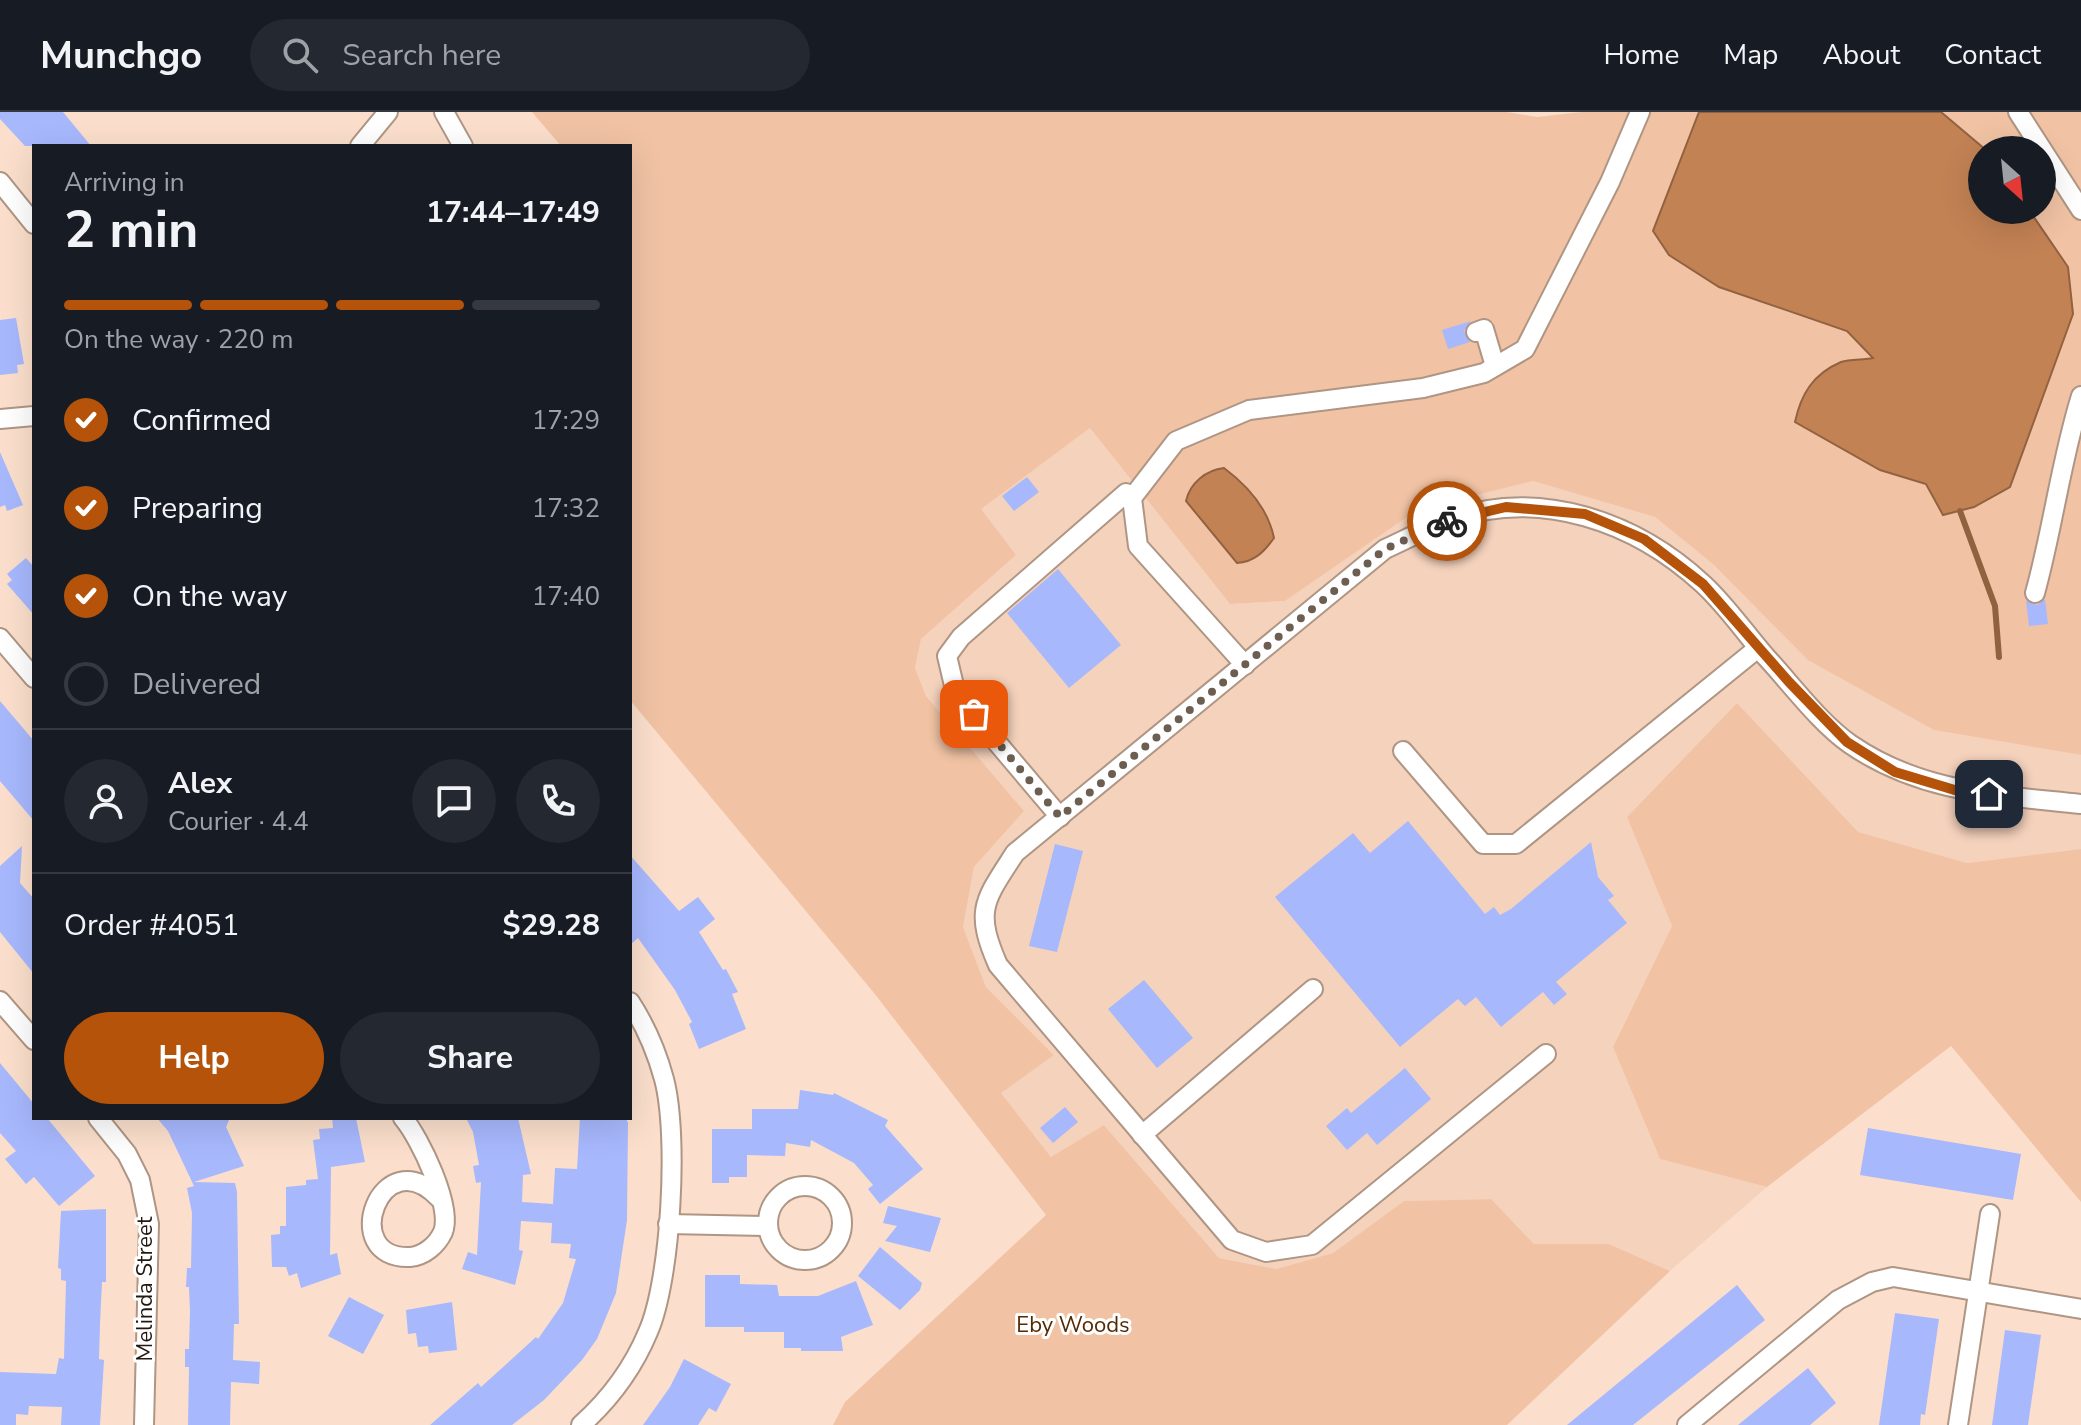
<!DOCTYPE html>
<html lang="en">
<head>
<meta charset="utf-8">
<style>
	body { margin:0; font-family:"Nunito Sans",sans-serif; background:#242831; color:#f1f3f6; height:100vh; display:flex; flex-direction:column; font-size:30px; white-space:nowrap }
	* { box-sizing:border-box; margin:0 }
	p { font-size:26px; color:#9ea1a6 }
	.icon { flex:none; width:44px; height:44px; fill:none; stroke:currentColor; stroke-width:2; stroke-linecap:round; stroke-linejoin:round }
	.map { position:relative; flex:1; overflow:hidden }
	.side { position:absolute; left:32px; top:32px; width:600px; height:976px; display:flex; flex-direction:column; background:#171b24; border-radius:0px; box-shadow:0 8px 32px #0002 }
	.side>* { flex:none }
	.needle { width:52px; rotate:153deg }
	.fabs { position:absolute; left:1968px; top:24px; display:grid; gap:16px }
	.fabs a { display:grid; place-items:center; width:88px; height:88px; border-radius:50%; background:#171b24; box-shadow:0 8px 32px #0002; font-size:40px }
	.pin { position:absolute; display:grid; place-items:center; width:68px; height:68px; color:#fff; margin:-34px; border-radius:16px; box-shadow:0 4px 12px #0006 }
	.courier { position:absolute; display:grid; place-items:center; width:80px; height:80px; margin:-40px; border:6px solid #b45309; border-radius:50%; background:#fff; color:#222; box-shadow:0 2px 10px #0007 }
	.head em { font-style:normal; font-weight:700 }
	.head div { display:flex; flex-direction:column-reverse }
	.head { display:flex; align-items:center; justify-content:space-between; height:136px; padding:0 32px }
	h1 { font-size:52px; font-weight:700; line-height:60px }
	.bar { display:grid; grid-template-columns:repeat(4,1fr); gap:12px 8px; align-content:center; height:96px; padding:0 32px }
	.bar i { height:10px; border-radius:6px; background:#363941 }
	.bar .active { background:#b45309 }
	.bar p { grid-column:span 4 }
	.line { display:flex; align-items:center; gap:20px; padding:0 32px; border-top:2px solid #363941 }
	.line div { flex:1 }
	.round { display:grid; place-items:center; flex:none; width:84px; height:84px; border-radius:42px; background:#242831 }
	ol { padding:0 32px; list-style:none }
	li { display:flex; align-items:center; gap:24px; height:88px }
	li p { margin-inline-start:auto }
	li .icon { padding:8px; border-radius:50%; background:#b45309; color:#fff; stroke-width:4 }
	li:last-child { color:#9ea1a6 }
	li i { width:44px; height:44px; border:4px solid #363941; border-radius:50% }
	.action { display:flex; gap:16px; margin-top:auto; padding:16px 32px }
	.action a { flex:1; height:92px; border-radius:48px; background:#b45309; color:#fff; font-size:32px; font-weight:700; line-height:92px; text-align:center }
	.action a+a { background:#242831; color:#f1f3f6 }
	header { display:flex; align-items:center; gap:48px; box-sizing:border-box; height:112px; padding:0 40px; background:#171b24; border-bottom:2px solid #363941 }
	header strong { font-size:38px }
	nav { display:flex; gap:44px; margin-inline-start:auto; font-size:28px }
	.search { width:560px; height:72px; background:#242831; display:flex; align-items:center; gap:20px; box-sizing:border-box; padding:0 28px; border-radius:44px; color:#9ea1a6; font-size:30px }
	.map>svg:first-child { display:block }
</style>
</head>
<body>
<header>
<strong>Munchgo</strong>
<div class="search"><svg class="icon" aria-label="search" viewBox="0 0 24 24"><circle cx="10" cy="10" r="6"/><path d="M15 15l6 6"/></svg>Search here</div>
<nav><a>Home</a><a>Map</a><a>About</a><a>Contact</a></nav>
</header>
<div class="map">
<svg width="2081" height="1313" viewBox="0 0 2081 1313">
	<rect width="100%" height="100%" fill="#fbdfcc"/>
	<polygon fill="#f5d2bc" points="1090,316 1230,492 1285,489 1417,398 1533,369 1655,405 1714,453 1934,618 2081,643 2081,737 1967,751 1857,720 1737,591 1627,705 1672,814 1613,935 1660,1047 1767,1075 1670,1159 1609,1132 1534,1132 1490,1087 1404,1089 1333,1141 1276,1157 1219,1146 1104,1013 1052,1046 1000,980 1054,943 986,875 963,815 974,755 1024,699 926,584 915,556 921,527 1016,443 980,397"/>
	<g fill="#f1c3a4">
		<polygon points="532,0 1507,0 1537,5 1582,0 1699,0 1653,119 1669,143 1719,175 1847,219 1874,247 1880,358 1926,372 2068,155 2029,98 2042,98 2042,38 1986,38 1941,0 2081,0 2081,643 1934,618 1808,548 1714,453 1655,405 1533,369 1417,398 1285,489 1230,492 1090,316 981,397 1016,443 921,527 915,556 926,584 1024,699 974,755 963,815 986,875 1054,943 1001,981 1051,1045 1104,1013 1219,1146 1276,1157 1333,1141 1404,1089 1491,1087 1534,1132 1609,1132 1670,1159 1507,1313 833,1313 845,1290 1046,1103 874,881 630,588 630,34 561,34"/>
		<polygon points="1737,591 1858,720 1967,751 2081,737 2081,1090 1951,934 1767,1075 1660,1047 1613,935 1672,814 1627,705"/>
	</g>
	<g fill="#c38254" stroke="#926240" stroke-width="2">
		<path d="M1699 0H1941L1986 38H1982V98H2029L2068 155 2073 202 2010 375 1974 395 1943 403 1926 372 1880 358 1795 310C1801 282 1813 262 1841 250 1850 247 1864 248 1873 246L1847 219 1719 175 1669 143 1653 119Z"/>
		<path d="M1224 356C1248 374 1268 396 1274 426 1264 440 1254 450 1237 451L1186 389C1190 371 1206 358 1224 356Z"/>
	</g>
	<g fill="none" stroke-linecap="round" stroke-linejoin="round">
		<polyline stroke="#926240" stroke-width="6" points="1960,399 1995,494 1999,545"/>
	</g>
	<g fill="#a7b8fd">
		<polygon points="0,0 63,0 91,34 25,34 0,7"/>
		<polygon points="16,206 24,252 17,253 18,261 0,263 0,208"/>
		<polygon points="1471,209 1464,219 1470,230 1448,237 1442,218"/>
		<polygon points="0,340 23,393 7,399 5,393 0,395"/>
		<polygon points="1027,365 1039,380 1014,399 1002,384"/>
		<polygon points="26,446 34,455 34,503 7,472 12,468 7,462"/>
		<polygon points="1058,457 1121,533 1069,576 1007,501"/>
		<polygon points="2045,487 2048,512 2029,514 2026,489 2037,493"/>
		<polygon points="0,589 34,629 34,709 0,669"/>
		<polygon points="1408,709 1485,802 1494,795 1500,803 1511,797 1591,730 1598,765 1614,784 1608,788 1627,811 1556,870 1567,882 1554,893 1543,880 1501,915 1476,885 1465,894 1458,887 1400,935 1275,785 1353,721 1370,741"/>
		<polygon points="1055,732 1083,739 1057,840 1029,834"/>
		<polygon points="22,734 20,771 34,787 34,862 0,820 0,754"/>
		<polygon points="630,743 679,799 698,785 715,807 699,820 723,858 726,857 738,880 732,882 746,917 699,937 689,912 692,910 675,878 638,826 630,833"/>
		<polygon points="1144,868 1193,926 1157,956 1108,897"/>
		<polygon points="0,951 34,992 34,1006 47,1006 95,1064 59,1094 34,1065 26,1072 5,1047 16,1039 0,1021"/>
		<polygon points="1405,956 1431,987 1377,1033 1367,1021 1347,1038 1326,1014 1347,996 1351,1001"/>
		<polygon points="800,978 833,983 834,981 888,1008 885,1014 923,1057 880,1092 868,1077 873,1073 854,1051 811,1028 810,1035 786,1031 785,1044 747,1043 747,1065 729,1065 729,1071 712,1071 712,1017 752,1017 752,997 798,997"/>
		<polygon points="1065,995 1078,1010 1053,1031 1040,1016"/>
		<polygon points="157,1006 230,1006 226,1015 244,1054 194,1070 235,1071 237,1080 239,1212 234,1212 233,1248 260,1250 259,1272 231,1270 230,1313 188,1313 189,1255 185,1255 185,1237 189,1237 190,1200 189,1175 186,1175 187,1156 191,1156 192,1101 187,1076 194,1074 168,1019"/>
		<polygon points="332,1006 356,1006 365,1050 331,1055 330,1143 337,1141 341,1162 301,1176 297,1161 289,1164 286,1155 272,1155 271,1123 280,1122 280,1114 286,1114 286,1075 306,1073 306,1068 318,1067 313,1028 320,1027 319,1017 333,1016"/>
		<polygon points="466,1006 518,1006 531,1062 523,1063 522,1090 553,1092 555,1056 577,1057 580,1006 626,1006 628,1011 627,1108 616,1181 597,1227 582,1248 544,1288 512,1313 430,1313 478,1271 481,1275 536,1225 538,1227 563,1191 576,1147 569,1146 571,1132 551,1131 552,1111 521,1109 519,1138 523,1139 515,1173 462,1157 468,1140 477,1143 481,1070 476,1071 473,1054 479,1053 473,1020"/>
		<polygon points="1868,1016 2021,1042 2013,1088 1860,1063"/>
		<polygon points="888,1094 941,1106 930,1140 885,1129 897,1114 883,1111"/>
		<polygon points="106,1097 106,1170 102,1170 100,1211 99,1247 104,1248 100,1313 61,1313 62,1295 29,1294 28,1303 16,1302 16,1313 0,1313 0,1260 56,1262 59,1246 64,1247 66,1169 61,1168 61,1157 58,1156 61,1099"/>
		<polygon points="880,1135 922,1171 920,1178 900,1198 858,1164"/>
		<polygon points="705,1163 740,1163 740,1172 777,1173 779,1184 818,1184 856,1169 873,1213 841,1225 843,1239 801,1239 801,1236 784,1236 784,1220 744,1220 744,1215 705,1215"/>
		<polygon points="1737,1173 1765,1208 1633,1313 1567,1313"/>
		<polygon points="349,1185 384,1203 363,1242 328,1224"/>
		<polygon points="452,1190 457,1238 429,1241 428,1234 418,1235 416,1221 408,1222 406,1198"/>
		<polygon points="1895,1201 1939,1207 1925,1303 1921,1302 1920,1313 1879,1313"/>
		<polygon points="2005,1218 2041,1223 2028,1313 1992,1313"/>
		<polygon points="684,1247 731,1272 716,1300 709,1296 698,1313 643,1313 670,1275"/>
		<polygon points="1808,1256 1836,1291 1810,1313 1738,1313"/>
	</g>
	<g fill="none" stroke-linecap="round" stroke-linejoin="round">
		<defs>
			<g id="minor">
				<polyline points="444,0 463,34"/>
				<polyline points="2018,0 2081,98"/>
				<polyline points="360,34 388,0"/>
				<polyline points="0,70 34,112"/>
				<polyline points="1476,220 1484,217 1495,254"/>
				<polyline points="0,307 34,304"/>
				<path d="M2035 481C2053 416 2061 348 2081 284"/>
				<polyline points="0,526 34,566"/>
				<polyline points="1245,553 1138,434 1132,386 1176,329 1249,298 1423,276 1484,261 1525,237 1610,70 1640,0"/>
				<polyline points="1403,639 1483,732 1516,732 1758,536"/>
				<polyline points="1060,705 956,582 947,544 961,525 1126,381 1132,386"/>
				<polyline points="0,889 34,928"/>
				<path d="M1546 942 1312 1133 1266 1140 1232 1128 998 853C974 798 984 789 1015 741L1385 437C1407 427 1429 415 1452 407 1541 376 1636 410 1703 472 1726 493 1745 521 1766 545 1792 573 1819 610 1850 632 1921 681 1998 683 2081 692"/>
				<polyline points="98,1006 127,1042 140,1068 149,1112 144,1313"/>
				<path d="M403 1006C420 1026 453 1095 443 1120 437 1133 424 1144 410 1145 337 1148 381 1025 439 1086"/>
				<polyline points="1142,1023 1313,877"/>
				<circle cx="805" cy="1111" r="37"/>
				<polyline points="668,1112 768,1114"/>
				<path d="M581 1313C610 1287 633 1256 648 1220 671 1168 679 1023 664 967 657 941 645 913 630 890"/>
				<polyline points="1687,1313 1838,1188 1872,1170 1893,1165 2081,1197"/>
				<polyline points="1958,1313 1990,1102"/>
			</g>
		</defs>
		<use href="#minor" stroke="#af9584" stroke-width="22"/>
		<use href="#minor" stroke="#fff" stroke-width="18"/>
	</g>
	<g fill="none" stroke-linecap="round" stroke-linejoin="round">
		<polyline stroke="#6d5e52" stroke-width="8" stroke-dasharray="0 14.4" points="974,602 1060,705 1385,437 1447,409"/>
		<polyline stroke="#b45309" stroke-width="10" points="1447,409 1506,395 1585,402 1644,427 1703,472 1789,570 1847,630 1895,660 1958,679 1989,682"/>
	</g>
	<g text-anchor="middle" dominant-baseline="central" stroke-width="6" stroke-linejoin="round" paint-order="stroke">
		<g font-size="22" fill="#211811" stroke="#fff">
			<text transform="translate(145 1177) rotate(-90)">Melinda Street</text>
		</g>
		<g font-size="22" fill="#542a04" stroke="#fff">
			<text x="1073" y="1213">Eby Woods</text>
		</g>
	</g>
</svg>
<div class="fabs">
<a><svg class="needle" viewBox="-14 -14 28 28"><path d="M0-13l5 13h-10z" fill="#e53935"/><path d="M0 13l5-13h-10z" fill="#9ea1a6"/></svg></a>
</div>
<div class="pin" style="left:974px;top:602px;background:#ea580c"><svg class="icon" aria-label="bag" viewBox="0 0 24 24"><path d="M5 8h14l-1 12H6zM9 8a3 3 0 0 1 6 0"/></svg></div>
<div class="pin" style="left:1989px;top:682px;background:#1f2937"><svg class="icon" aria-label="home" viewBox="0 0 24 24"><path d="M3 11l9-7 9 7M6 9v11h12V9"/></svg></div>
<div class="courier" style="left:1447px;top:409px"><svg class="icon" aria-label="bike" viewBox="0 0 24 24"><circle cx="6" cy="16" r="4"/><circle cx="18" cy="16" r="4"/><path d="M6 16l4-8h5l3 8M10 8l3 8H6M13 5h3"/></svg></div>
<section class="side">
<div class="head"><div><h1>2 min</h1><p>Arriving in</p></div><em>17:44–17:49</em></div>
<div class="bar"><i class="active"></i><i class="active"></i><i class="active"></i><i></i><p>On the way · 220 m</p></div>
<ol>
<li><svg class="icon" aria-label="check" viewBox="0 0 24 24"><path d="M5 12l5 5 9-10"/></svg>Confirmed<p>17:29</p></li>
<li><svg class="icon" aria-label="check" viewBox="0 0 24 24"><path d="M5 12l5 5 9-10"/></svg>Preparing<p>17:32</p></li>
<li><svg class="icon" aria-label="check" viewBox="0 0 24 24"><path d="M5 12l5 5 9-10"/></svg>On the way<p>17:40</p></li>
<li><i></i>Delivered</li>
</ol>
<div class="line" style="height:144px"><a class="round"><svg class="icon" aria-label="person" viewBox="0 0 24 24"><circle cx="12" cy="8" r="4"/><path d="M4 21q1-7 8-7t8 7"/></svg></a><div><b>Alex</b><p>Courier · 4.4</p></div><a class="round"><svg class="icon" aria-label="chat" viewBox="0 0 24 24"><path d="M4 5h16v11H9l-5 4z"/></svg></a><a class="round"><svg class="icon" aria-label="phone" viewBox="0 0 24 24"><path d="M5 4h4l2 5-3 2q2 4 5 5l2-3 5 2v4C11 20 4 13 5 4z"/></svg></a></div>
<div class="line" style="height:104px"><div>Order #4051</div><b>$29.28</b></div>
<div class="action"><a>Help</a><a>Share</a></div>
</section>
</div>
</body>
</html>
